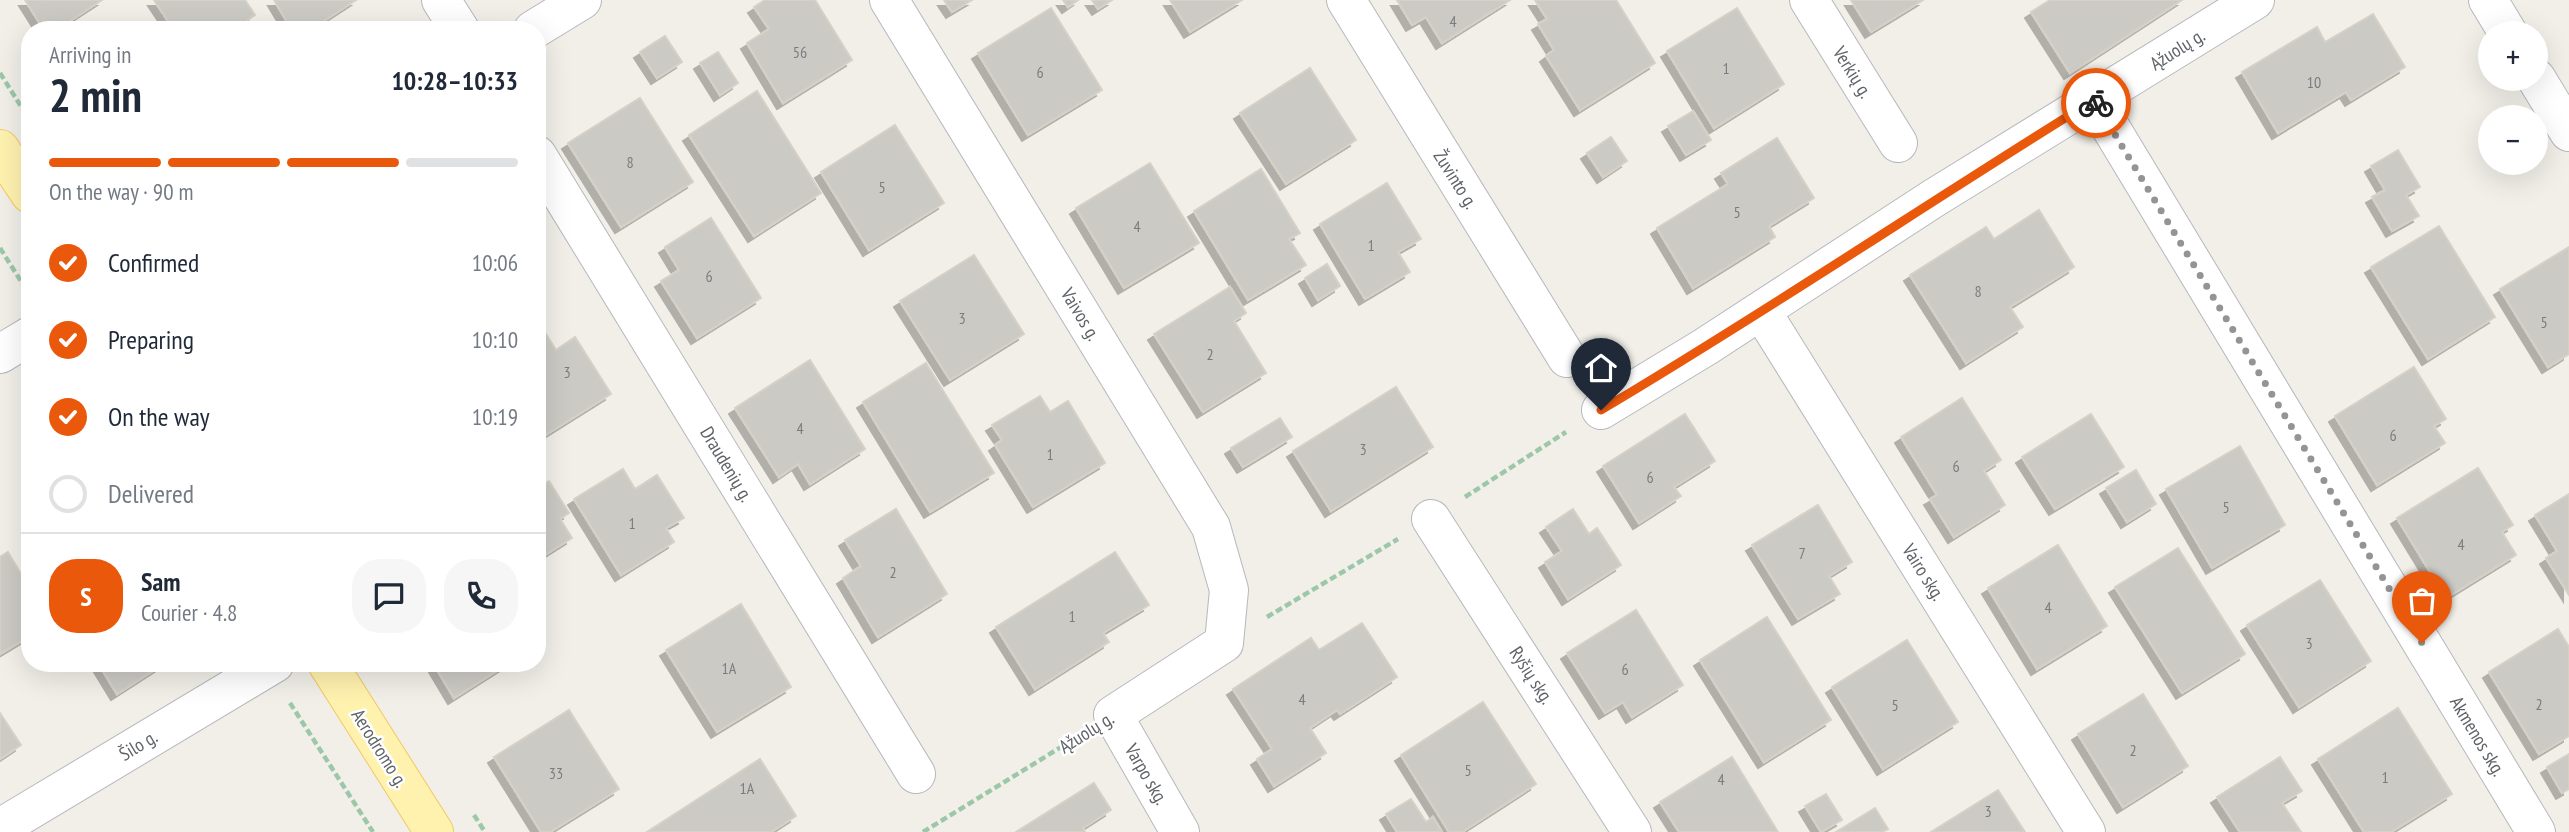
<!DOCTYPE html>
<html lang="en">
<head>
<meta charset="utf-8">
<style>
	body { margin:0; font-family:"PT Sans Narrow",sans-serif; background:#f6f6f7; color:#1f2937; height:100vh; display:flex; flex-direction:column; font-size:26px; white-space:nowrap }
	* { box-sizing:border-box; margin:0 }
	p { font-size:23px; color:#747a83 }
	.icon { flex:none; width:38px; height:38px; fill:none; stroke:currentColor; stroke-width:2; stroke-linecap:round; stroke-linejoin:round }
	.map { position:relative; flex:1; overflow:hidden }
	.details { position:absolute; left:21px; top:21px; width:525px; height:651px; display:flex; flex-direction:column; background:#fff; border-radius:28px; box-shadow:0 7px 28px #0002 }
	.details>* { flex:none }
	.fabs { position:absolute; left:2478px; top:21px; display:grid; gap:14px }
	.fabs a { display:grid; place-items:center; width:70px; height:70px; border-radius:50%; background:#fff; box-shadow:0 7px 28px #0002; font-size:35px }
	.pin { position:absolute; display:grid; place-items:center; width:60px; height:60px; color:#fff; margin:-72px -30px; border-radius:50% 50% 50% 0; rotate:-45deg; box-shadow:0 0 7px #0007 }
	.pin .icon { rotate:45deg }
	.courier { position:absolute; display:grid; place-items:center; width:70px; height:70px; margin:-35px; border:5px solid #ea580c; border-radius:50%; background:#fff; color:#222; box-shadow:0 2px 9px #0007 }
	.overview em { font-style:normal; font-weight:600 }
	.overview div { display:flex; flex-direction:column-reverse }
	.overview { display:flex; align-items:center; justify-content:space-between; height:119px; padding:0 28px }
	h1 { font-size:46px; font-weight:600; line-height:52px }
	.bar { display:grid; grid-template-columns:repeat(4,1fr); gap:10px 7px; align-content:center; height:84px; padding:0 28px }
	.bar i { height:9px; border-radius:5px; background:#e0e1e3 }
	.bar .current { background:#ea580c }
	.bar p { grid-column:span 4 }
	.line { display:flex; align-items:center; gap:18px; padding:0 28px; border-top:2px solid #e0e1e3 }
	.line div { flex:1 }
	.round { display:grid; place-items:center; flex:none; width:74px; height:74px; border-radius:28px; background:#f6f6f7 }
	ol { padding:0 28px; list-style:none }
	li { display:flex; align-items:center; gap:21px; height:77px }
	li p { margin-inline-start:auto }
	li .icon { padding:7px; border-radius:50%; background:#ea580c; color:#fff; stroke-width:4 }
	li:last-child { color:#747a83 }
	li i { width:38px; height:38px; border:4px solid #e0e1e3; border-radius:50% }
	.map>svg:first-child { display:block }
</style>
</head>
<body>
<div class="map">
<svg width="2569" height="832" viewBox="0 0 2569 832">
	<defs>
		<filter id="shadow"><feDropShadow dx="-6" dy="6" stdDeviation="0" flood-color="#0004"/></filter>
	</defs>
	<rect width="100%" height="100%" fill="#f1efe8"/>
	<g fill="#cccac5" stroke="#d6d1c6" stroke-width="2" filter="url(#shadow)">
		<polygon points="25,0 102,0 56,30 44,30"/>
		<polygon points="154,0 245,0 255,15 233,30 174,30"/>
		<polygon points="274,0 356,0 310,30 292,30"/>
		<polygon points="765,0 815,0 852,60 783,103 747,43 769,29 754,7"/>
		<polygon points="944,0 972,0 952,12"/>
		<polygon points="1063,0 1078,0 1068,7"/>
		<polygon points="1092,0 1112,0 1098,9"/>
		<polygon points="1170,0 1242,0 1190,32"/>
		<polygon points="1397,0 1510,0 1442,43 1426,17 1412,25"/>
		<polygon points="1535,0 1616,0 1655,63 1580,110 1546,56 1554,50 1538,24 1547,19"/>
		<polygon points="1851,0 1923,0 1871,32"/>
		<polygon points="2050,0 2182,0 2070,73 2031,12"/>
		<polygon points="1051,8 1102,90 1028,135 978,53"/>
		<polygon points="1737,8 1784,84 1714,128 1667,51"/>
		<polygon points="2373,14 2405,67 2351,100 2346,92 2278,133 2242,72 2317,27 2325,42"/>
		<polygon points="665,36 682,62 657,78 640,52"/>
		<polygon points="718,52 738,83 720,95 700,63"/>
		<polygon points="1310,68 1356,140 1286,184 1240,113"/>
		<polygon points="757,91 821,193 754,236 689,135"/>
		<polygon points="640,98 693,182 621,227 568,143"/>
		<polygon points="1693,111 1711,140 1686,155 1668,126"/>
		<polygon points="895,125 944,203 869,250 821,172"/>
		<polygon points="1611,137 1627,161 1603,177 1587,153"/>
		<polygon points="1777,138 1814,198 1769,226 1775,237 1693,288 1657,228 1728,184 1721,173"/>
		<polygon points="2398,150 2420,187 2406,195 2419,216 2392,231 2372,197 2385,190 2371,166"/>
		<polygon points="1150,163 1199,243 1124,288 1076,208"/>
		<polygon points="1261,169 1300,233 1289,239 1306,265 1248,300 1194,211"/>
		<polygon points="1387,183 1421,239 1398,252 1410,272 1365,299 1320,224"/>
		<polygon points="2039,210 2074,267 2010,307 2023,327 1966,363 1910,275 1986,227 1994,239"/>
		<polygon points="711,218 761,298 697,338 661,281 679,270 665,247"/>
		<polygon points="2439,226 2495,317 2428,359 2371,267"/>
		<polygon points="2569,247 2569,354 2548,367 2500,289"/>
		<polygon points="974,255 1024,334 950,380 900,301"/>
		<polygon points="1327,264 1340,286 1318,300 1305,278"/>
		<polygon points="1230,287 1246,313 1234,321 1266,373 1203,412 1154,334"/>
		<polygon points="541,326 556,350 575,337 611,394 541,438 537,432 537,329"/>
		<polygon points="810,360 865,449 810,484 798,464 779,477 735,408"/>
		<polygon points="926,363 994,473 930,512 863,402"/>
		<polygon points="2414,367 2446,419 2434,426 2445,443 2377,485 2335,416"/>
		<polygon points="1396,387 1433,447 1331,511 1293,451"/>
		<polygon points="1040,396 1050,412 1068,401 1105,463 1033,507 995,445 1002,440 992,425"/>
		<polygon points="1962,398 2001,460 1984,471 2005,505 1954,537 1930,499 1937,495 1901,437"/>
		<polygon points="1685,414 1715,461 1674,487 1681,496 1639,523 1603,466"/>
		<polygon points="2091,414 2124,467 2055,509 2022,457"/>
		<polygon points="1280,418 1292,437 1243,467 1231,448"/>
		<polygon points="2240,446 2285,525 2212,568 2166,489"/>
		<polygon points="2478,468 2513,525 2502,532 2516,555 2446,598 2397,518"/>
		<polygon points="623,469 635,489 657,475 684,518 666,528 674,542 621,575 574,499"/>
		<polygon points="2136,470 2156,504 2127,522 2106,488"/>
		<polygon points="549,481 569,513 560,519 572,538 537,560 537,488"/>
		<polygon points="2569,494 2569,595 2546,558 2557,551 2535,515"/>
		<polygon points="1818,505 1852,562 1829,576 1840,594 1798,619 1752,545"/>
		<polygon points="896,509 947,594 878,637 843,578 861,566 845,540"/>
		<polygon points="1573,509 1589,534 1597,528 1621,565 1568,599 1545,562 1562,551 1546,527"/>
		<polygon points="2058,545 2107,626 2037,669 1988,588"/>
		<polygon points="2178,548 2245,654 2182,693 2115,587"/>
		<polygon points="8,552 30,589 30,636 0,654 0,557"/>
		<polygon points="1115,552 1149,605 1103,633 1109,642 1035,689 996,627"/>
		<polygon points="2320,580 2371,661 2299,707 2247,625"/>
		<polygon points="741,604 791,687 717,732 666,650"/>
		<polygon points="1636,610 1683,685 1632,717 1623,702 1605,713 1567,653"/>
		<polygon points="1767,617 1831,720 1764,762 1700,660"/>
		<polygon points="1362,623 1397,677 1340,714 1337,710 1310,728 1326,753 1274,786 1257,759 1272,749 1233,689 1311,638 1319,650"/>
		<polygon points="2558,629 2569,647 2569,736 2539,754 2489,672"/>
		<polygon points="1907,640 1958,722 1883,769 1832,687"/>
		<polygon points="98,663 165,663 117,694"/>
		<polygon points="433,663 509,663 454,698"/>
		<polygon points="2143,694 2188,766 2123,807 2078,734"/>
		<polygon points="1483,702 1536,784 1462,832 1449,832 1401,755"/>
		<polygon points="2398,708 2452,794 2391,832 2364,832 2318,759"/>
		<polygon points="569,710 619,789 550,832 541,832 494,757"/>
		<polygon points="0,713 21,745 0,759"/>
		<polygon points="2569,754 2569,789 2562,793 2547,767"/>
		<polygon points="1732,757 1778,832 1679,832 1660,802"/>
		<polygon points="2280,757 2302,791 2282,803 2301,832 2240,832 2217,797"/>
		<polygon points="760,759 796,816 771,832 647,832"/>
		<polygon points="1094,783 1111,810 1083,828 1085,832 1016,832"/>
		<polygon points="1998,790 2025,832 1931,832"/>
		<polygon points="1826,794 1842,820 1821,832 1805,806"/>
		<polygon points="1411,799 1426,822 1433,817 1442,832 1397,832 1386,814"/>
		<polygon points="1875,808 1888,829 1882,832 1836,832"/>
	</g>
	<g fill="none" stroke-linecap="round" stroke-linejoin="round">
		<defs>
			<g id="minor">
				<polyline points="441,0 460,30"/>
				<polyline points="889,0 1211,527 1229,590 1224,643 1113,715 1180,832"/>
				<polyline points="1346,0 1567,358"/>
				<polyline points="1809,0 1898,143"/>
				<polyline points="2488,0 2508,33"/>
				<polyline points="533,30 582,0"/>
				<polyline points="2536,78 2569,132"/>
				<polyline points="2094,100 2536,832"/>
				<polyline points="537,155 916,774"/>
				<polyline points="1762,312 2086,832"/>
				<polyline points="0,354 30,336"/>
				<polyline points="1601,410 1705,347 1934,198 2255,0"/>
				<polyline points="1431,519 1632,832"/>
				<polyline points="0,828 275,663"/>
			</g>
			<g id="major">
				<polyline points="0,149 30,194"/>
				<polyline points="327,663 434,832"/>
			</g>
		</defs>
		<use href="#minor" stroke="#b5b8bc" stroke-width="40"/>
		<use href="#major" stroke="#f2c960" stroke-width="40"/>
		<g stroke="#9cc7a9" stroke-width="4.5" stroke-dasharray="7 3.5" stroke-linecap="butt">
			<polyline points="0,73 27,116"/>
			<polyline points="0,248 29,294"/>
			<polyline points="1465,497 1566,432"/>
			<polyline points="1267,617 1398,539"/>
			<polyline points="290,703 373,832"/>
			<polyline points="474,815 485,832"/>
			<polyline points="923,832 1079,736"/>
		</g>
		<use href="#minor" stroke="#fff" stroke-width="38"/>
		<use href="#major" stroke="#fff2af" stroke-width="38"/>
	</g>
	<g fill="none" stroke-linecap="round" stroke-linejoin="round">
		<polyline stroke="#929495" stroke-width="7" stroke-dasharray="0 12.6" points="2096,103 2422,643"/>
		<path stroke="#ea580c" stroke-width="9" d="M1601 410C1768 311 1929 202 2094 100L2096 103"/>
	</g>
	<g text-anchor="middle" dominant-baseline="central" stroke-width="5" stroke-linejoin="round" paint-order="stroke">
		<g font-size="16" fill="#7a7d7f">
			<text x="1453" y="21">4</text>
			<text x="800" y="52">56</text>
			<text x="1726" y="68">1</text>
			<text x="1040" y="72">6</text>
			<text x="2314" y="82">10</text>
			<text x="630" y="162">8</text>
			<text x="882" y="187">5</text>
			<text x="1737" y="212">5</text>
			<text x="1137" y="226">4</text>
			<text x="1371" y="245">1</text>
			<text x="709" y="276">6</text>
			<text x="1978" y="291">8</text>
			<text x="962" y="318">3</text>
			<text x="2544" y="322">5</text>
			<text x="1210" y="354">2</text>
			<text x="567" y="372">3</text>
			<text x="800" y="428">4</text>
			<text x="2393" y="435">6</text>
			<text x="1363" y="449">3</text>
			<text x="1050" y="454">1</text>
			<text x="1956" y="466">6</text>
			<text x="1650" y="477">6</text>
			<text x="2226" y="507">5</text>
			<text x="632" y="523">1</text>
			<text x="2461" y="544">4</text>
			<text x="1802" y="553">7</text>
			<text x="893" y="572">2</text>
			<text x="2048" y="607">4</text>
			<text x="1072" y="616">1</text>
			<text x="2309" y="643">3</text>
			<text x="729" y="668">1A</text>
			<text x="1625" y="669">6</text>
			<text x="1302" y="699">4</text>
			<text x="2539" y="704">2</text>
			<text x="1895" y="705">5</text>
			<text x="2133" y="750">2</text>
			<text x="1468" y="770">5</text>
			<text x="556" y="773">33</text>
			<text x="2385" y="777">1</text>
			<text x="1721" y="779">4</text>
			<text x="747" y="788">1A</text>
			<text x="1988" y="811">3</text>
		</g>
		<g font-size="19" fill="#5f6368" stroke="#fff">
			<text transform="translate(2177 49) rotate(-32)">Ąžuolų g.</text>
			<text transform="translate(1853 72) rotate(58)">Verkių g.</text>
			<text transform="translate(1456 179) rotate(58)">Žuvinto g.</text>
			<text transform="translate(1081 314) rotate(59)">Vaivos g.</text>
			<text transform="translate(727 464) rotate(59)">Draudenių g.</text>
			<text transform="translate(1924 572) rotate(58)">Vairo skg.</text>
			<text transform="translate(1532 675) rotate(57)">Ryšių skg.</text>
			<text transform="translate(1086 732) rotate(-32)">Ąžuolų g.</text>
			<text transform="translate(2478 736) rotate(59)">Akmenos skg.</text>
			<text transform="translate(138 745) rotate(-31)">Šilo g.</text>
			<text transform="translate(380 748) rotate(58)">Aerodromo g.</text>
			<text transform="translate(1147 774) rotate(60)">Varpo skg.</text>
		</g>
	</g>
</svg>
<div class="fabs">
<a>+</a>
<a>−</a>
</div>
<div class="pin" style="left:2422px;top:643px;background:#ea580c"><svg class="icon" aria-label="bag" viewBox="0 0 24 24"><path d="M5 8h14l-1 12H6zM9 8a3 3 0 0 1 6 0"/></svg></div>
<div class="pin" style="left:1601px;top:410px;background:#1f2937"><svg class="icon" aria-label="home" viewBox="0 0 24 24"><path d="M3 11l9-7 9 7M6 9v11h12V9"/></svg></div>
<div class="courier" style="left:2096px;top:103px"><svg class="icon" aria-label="bike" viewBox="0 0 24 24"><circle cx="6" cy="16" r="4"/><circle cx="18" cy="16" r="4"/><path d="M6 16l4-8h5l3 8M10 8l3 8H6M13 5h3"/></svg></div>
<section class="details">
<div class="overview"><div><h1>2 min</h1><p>Arriving in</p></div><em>10:28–10:33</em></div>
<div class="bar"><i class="current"></i><i class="current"></i><i class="current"></i><i></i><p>On the way · 90 m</p></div>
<ol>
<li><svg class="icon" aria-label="check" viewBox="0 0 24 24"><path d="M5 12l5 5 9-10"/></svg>Confirmed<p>10:06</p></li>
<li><svg class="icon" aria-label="check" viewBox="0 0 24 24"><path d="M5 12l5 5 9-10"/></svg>Preparing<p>10:10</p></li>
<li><svg class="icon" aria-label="check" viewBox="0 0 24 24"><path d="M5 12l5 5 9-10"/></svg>On the way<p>10:19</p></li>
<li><i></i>Delivered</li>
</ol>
<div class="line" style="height:126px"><b class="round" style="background:#ea580c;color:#fff">S</b><div><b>Sam</b><p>Courier · 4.8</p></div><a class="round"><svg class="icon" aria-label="chat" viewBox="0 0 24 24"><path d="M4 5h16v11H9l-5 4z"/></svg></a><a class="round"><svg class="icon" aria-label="phone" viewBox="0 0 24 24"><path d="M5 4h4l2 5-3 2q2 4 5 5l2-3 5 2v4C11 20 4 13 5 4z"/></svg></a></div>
</section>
</div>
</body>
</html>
